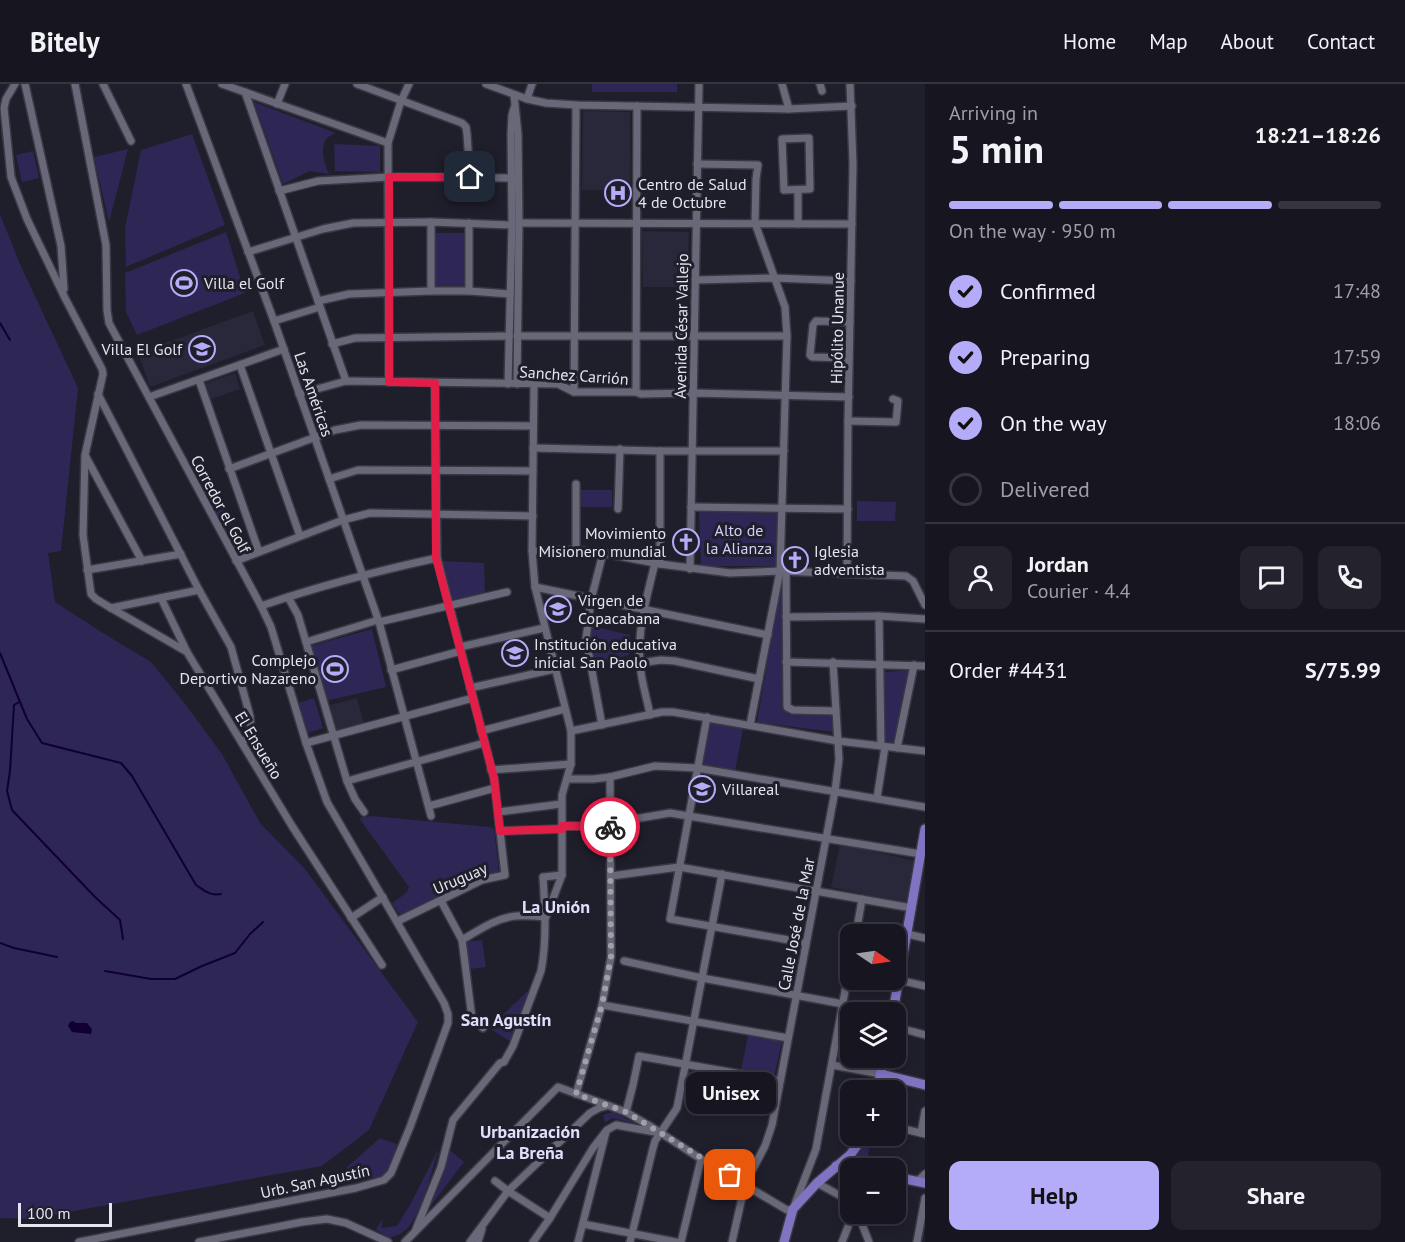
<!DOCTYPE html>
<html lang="en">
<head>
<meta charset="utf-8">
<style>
	body { margin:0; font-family:"PT Sans",sans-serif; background:#24232d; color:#f1f3f6; height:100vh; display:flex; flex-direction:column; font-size:22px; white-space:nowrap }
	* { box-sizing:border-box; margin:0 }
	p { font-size:20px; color:#9e9fa5 }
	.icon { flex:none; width:33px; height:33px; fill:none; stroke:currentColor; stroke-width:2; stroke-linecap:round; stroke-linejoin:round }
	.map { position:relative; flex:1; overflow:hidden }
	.sheet { display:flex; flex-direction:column; background:#171620; width:480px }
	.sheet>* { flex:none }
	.needle { width:39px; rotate:103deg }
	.fabs { position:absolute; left:840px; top:840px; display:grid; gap:12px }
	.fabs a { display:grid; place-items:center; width:66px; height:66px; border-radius:12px; background:#171620; box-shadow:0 3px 9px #0003,0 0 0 2px #36353e; font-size:30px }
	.scale { position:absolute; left:18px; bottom:15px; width:94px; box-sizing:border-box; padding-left:6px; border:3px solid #e5e5ee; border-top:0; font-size:16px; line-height:21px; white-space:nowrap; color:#e5e5ee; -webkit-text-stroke:4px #1f1e2b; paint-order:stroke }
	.pin { position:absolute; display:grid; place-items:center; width:51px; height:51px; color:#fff; margin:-26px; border-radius:12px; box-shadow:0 3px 9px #0006 }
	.courier { position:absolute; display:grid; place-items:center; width:60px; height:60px; margin:-30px; border:4px solid #e11d48; border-radius:50%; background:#fff; color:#222; box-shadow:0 2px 8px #0007 }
	.bubble { position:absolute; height:42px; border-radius:12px; background:#171620; box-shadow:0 3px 9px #0003,0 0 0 2px #36353e; font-size:20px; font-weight:700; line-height:42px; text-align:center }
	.head em { font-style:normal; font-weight:700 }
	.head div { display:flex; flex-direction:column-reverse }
	.head { display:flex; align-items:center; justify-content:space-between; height:102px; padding:0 24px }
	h1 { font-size:39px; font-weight:700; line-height:45px }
	.bar { display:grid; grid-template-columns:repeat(4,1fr); gap:9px 6px; align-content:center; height:72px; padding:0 24px }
	.bar i { height:8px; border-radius:4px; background:#36353e }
	.bar .on { background:#b5acf9 }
	.bar p { grid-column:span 4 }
	.line { display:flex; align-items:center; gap:15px; padding:0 24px; border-top:2px solid #36353e }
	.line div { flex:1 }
	.round { display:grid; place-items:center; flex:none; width:63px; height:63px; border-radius:12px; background:#24232d }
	ol { padding:0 24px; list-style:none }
	li { display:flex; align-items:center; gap:18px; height:66px }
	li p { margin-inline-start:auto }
	li .icon { padding:6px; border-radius:50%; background:#b5acf9; color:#111; stroke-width:4 }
	li:last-child { color:#9e9fa5 }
	li i { width:33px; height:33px; border:3px solid #36353e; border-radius:50% }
	.action { display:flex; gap:12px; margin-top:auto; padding:12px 24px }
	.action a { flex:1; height:69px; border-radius:12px; background:#b5acf9; color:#111; font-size:24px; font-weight:700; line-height:69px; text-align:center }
	.action a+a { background:#24232d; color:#f1f3f6 }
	header { display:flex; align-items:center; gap:36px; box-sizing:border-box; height:84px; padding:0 30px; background:#171620; border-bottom:2px solid #36353e }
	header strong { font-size:28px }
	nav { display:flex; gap:33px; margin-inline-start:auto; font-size:21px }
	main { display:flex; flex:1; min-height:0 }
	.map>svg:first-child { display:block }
</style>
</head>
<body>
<header>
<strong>Bitely</strong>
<nav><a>Home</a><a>Map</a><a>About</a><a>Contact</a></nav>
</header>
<main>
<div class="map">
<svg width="925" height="1158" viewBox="0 0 925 1158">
	<rect width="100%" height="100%" fill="#1f1e2b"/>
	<g fill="#29273a">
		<polygon points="583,27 630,28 630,106 582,106"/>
		<polygon points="642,147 689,148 687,203 643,203"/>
		<polygon points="253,227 265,261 150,303 138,269"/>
		<polygon points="235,289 240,305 209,316 204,300"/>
		<polygon points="357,614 364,640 336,648 330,621"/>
		<polygon points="840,760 915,777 906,819 831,803"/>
	</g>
	<g fill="#2e2655">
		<rect x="592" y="0" width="85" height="8"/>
		<path d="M254 18 336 49C334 50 328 53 327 54 319 63 325 81 329 90L310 87 283 100Z"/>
		<polygon points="192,50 225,141 126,183 125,144 141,66"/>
		<polygon points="334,60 380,62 380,88 335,87"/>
		<polygon points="128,65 109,138 94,73"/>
		<polygon points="33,67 39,94 22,98 16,71"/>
		<polygon points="0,130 20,180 78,304 61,467 48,469 55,518 103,549 151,578 186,621 222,670 260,739 305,785 418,938 369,1046 322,1082 30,1135 0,1134"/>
		<polygon points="226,148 245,209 137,251 126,228 125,189"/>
		<rect x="434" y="149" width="30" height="54"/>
		<polygon points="579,406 612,406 612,423 578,423"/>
		<polygon points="857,417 896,418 895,437 857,437"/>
		<polygon points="225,423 234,439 225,445 216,429"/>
		<polygon points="699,427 779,429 777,482 701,482"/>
		<polygon points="442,477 484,479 485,510 451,516"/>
		<polygon points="779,510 783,510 784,625 790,630 833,632 834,648 757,638"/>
		<polygon points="592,542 630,551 629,571 593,580 590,563"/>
		<polygon points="372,545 386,603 326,617 311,562"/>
		<polygon points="909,586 896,661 884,658 885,588"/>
		<polygon points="314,614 323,644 308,649 299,619"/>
		<polygon points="707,638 743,645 735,687 702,681"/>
		<polygon points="372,732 490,743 494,745 499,788 483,790 403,830 400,831 392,819 406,809 409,803 359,734"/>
		<polygon points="482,856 486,883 470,885 466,858"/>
		<polygon points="536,899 530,915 522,925 511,958 489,944"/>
		<polygon points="748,951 782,957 774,993 741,987"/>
		<polygon points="612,1028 638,1040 612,1034 605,1039 603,1031"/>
		<polygon points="869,1052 871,1052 867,1080 854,1077 855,1073"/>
		<polygon points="380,1054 397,1060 389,1087 383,1092 361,1096 352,1091 346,1084"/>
		<polygon points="446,1063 464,1078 423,1132"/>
		<path d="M439 1064C432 1085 421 1136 403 1148 399 1151 394 1152 390 1154L376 1146 383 1134 381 1144 397 1142 410 1121Z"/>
	</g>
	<polygon fill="#100032" points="73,937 76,939 87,939 92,945 91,950 72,948 68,942 70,938"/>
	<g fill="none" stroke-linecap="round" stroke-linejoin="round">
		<g stroke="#100032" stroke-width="2">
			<polyline points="0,239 10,256"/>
			<path d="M0 569 27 635 42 659 121 679 132 692 196 801C205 807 210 812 221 810"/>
			<polyline points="19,618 14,621 10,687 7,707 12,726 95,813 120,836 123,855"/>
			<polyline points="0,859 14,864 57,873"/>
			<polyline points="105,887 151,895 175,895 202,882 235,869 250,850 263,838"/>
		</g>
		<defs>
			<g id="minor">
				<polyline points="15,0 6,15 4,24 11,93 27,135 65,214 102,285 103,290 85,371 83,451 91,510 96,515 111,524 187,568 292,742 382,881"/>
				<polyline points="25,0 61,162 64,205"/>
				<polyline points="75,0 106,161 107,226 109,239 261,522 271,543 306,659 327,718 444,919 448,930 448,939 410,1043 391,1089 384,1096 356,1104 79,1158"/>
				<polyline points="103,0 131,57"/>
				<polyline points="186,0 274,237 379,538 431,732"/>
				<polyline points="222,0 388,59"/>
				<polyline points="357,0 462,39 466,43 467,50 470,93"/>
				<polyline points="486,0 527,15 546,19 576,21 789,25 852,22"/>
				<polyline points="782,0 789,25"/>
				<polyline points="820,0 822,7"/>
				<polyline points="245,8 346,297"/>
				<polyline points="514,11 518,50 519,139 517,300"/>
				<polyline points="527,15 532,0"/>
				<polyline points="277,20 285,0"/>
				<polygon points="809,54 810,105 784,106 782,55"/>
				<polyline points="697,80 758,81 756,95 755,139 785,223 787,252 780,487 750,641"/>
				<polyline points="279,107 318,97 389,93 511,94"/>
				<polyline points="431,138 431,207"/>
				<polyline points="519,139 852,140"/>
				<polyline points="798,140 798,106"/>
				<polyline points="248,168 323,145 353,139 431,138 512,141"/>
				<polyline points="695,196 774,194 851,197"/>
				<polyline points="469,207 469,139"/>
				<polyline points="318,217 349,210 431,207 469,207 510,210"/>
				<polyline points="274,237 320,223"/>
				<polyline points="517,252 787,252"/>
				<polyline points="332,260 355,254 509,252"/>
				<polyline points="849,274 812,273 810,271 813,241 816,237 850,238"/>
				<polyline points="240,281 300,452"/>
				<polyline points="199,296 259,468"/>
				<polyline points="389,298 388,59 401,17 409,0"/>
				<polyline points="508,300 512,141 511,50 512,31 514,24"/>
				<polyline points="574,308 576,21"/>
				<polyline points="636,308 637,22"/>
				<polyline points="98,310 199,506 231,563 250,632 251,648 242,659"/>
				<polyline points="299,310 346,297 558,300 574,308 636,308 641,310 693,309 849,313"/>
				<polyline points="149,313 284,265"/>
				<polyline points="848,337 896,338 898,317 893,315"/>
				<polyline points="533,364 660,367 784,367"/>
				<polyline points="86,373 142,477"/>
				<polyline points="229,385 335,346 361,341 533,342"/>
				<polyline points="329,395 358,386 533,387"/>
				<polyline points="691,423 848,425"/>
				<polyline points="618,425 620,365"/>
				<polyline points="576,466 576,400"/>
				<polyline points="532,467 576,466 603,469 660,480 730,489 780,487 906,492 913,497 925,521"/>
				<polyline points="236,477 343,436 370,429 533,432"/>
				<polyline points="660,480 660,367"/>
				<polyline points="690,485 699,0"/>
				<polyline points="87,486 181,470"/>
				<polyline points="786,487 787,623 793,626 836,627"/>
				<polyline points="847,489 848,337 853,80 850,0"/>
				<polyline points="535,503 768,551"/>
				<polyline points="288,513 298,531 347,697 355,715 364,728"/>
				<polyline points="161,514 187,568"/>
				<path d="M261 522C319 502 377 487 437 474"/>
				<polyline points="111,524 199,506"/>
				<polyline points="879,532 881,662"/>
				<polyline points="786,533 879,532 925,535"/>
				<polyline points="379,538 507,508"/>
				<polyline points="306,558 378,536"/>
				<polyline points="460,563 544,544"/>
				<polyline points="786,578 925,582"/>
				<polyline points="640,579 661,576 675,577 759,595"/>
				<polyline points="391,586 461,567"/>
				<polyline points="470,604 555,585"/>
				<path d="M650 631C647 614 641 597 640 580 637 546 647 512 655 479"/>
				<polyline points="707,633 670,835 806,859"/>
				<polyline points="602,641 586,555 591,516 603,469"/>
				<polyline points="481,647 565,625"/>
				<polyline points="571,647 662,628 673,628 838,657 925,667"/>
				<polyline points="306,659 473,614"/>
				<polyline points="897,664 914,581"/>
				<polyline points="491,686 571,680"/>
				<polyline points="567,695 593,695 610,693 655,682 697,684 925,723"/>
				<polyline points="347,697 484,659"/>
				<polyline points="877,714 885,663"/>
				<polyline points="429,722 495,704"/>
				<polyline points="498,728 561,720"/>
				<polyline points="610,739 670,729 921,770"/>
				<polyline points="562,742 610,742"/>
				<polyline points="500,747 562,745"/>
				<polyline points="611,792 679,783 912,824"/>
				<polyline points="441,817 462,856 472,934 483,944"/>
				<polyline points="351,834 383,813"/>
				<polyline points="398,837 482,796 505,791 494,694 437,474 435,299"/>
				<polyline points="856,850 862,815"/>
				<polyline points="907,850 925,854"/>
				<path d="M462 856C479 846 496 834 516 832 526 831 536 832 546 833L562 791V711L571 680V647L535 503 532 467 534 300"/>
				<polyline points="624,877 702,894 843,920"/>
				<polyline points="899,896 925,902"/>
				<polyline points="602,921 788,954"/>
				<polyline points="896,943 925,951"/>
				<polyline points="832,981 881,990"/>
				<polyline points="576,1010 602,921 611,873 610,693"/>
				<polyline points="626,1028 633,1001 639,972 780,997"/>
				<polyline points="896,1043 925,1050"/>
				<polyline points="921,1049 925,1027"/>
				<polyline points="495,1097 508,1107 550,1134"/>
				<polyline points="918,1097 925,1090"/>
				<polyline points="817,1099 850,1117"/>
				<polyline points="858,1130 869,1158"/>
				<polyline points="583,1140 676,1158"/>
				<path d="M416 1145 441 1083 453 1036 500 979 504 978 513 962 541 887C547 856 545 825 543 793L562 791"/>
				<polyline points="199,1158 302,1138 327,1135 346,1139 388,1158"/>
				<polyline points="405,1158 558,1003 626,1028 650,1042 701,1075 787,1126 793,1125 816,1065 850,880"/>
				<polyline points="470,1158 508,1107 590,1029 599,1024 606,1022"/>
				<polyline points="478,1158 482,1145"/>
				<polyline points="533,1158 550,1134 593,1064 607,1046 616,1041 655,1048"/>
				<polyline points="578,1158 606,1048"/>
				<polyline points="630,1158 653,1064 655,1057 677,1024 722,790"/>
				<polyline points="681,1158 701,1075"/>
				<polyline points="732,1158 745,1100 765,1062 772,1041 835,707 839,675 833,578"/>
				<polyline points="842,1158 853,1130"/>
				<polyline points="917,1158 925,1114"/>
			</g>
			<g id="major">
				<polyline points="893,928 925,745"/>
				<polyline points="881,990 925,1001"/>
				<polyline points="877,1006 884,974"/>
				<polyline points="836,1082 855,1084"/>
				<polyline points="896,1093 925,1099"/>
				<polyline points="784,1158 793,1125 817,1099 850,1071 864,1052"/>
			</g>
		</defs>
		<use href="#minor" stroke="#393843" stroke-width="10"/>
		<use href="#major" stroke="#393843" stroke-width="12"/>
		<use href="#minor" stroke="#696879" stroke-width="7"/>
		<use href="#major" stroke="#8073c2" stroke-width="9"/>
	</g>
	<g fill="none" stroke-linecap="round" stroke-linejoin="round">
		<polyline stroke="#a09faa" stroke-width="6" stroke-dasharray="0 10.8" points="610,743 611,873 602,921 576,1010 626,1028 730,1091"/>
		<polyline stroke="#e11d48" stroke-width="8" points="470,93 389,93 389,298 435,299 436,474 494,694 500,747 562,745 562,742 610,743"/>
	</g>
	<defs>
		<symbol id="hospital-ring" viewBox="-11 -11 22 22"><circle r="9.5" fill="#1f1e2b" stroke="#b5acf9" stroke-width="1.5"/><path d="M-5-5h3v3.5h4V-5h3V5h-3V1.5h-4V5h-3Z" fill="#b5acf9"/></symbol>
		<symbol id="stadium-ring" viewBox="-11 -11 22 22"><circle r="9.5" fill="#1f1e2b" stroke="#b5acf9" stroke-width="1.5"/><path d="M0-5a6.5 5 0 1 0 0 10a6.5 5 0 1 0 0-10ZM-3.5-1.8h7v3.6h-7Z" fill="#b5acf9"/></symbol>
		<symbol id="school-ring" viewBox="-11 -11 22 22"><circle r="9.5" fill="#1f1e2b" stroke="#b5acf9" stroke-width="1.5"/><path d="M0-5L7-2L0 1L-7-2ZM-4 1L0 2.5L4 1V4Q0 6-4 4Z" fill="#b5acf9"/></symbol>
		<symbol id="church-ring" viewBox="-11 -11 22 22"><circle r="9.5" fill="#1f1e2b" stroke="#b5acf9" stroke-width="1.5"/><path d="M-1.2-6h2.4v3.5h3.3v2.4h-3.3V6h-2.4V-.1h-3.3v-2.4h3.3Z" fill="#b5acf9"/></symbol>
	</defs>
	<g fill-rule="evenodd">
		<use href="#hospital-ring" x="603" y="94" width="30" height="30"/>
		<use href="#stadium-ring" x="169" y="184" width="30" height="30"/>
		<use href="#school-ring" x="187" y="250" width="30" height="30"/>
		<use href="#church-ring" x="671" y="443" width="30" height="30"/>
		<use href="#church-ring" x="780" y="461" width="30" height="30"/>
		<use href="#school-ring" x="543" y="510" width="30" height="30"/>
		<use href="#school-ring" x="500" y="554" width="30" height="30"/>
		<use href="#stadium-ring" x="320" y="570" width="30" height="30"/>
		<use href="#school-ring" x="687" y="690" width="30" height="30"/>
	</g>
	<g text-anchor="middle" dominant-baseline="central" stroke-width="6" stroke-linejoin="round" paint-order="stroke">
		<g font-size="16" fill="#e5e5ee" stroke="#1f1e2b" text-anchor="start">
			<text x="638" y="100">Centro de Salud<tspan x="638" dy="18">4 de Octubre</tspan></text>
			<text x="204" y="199">Villa el Golf</text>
			<text x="182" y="265" text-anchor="end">Villa El Golf</text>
			<text x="666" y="449" text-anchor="end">Movimiento<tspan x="666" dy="18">Misionero mundial</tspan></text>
			<text x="814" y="467">Iglesia<tspan x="814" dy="18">adventista</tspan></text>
			<text x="578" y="516">Virgen de<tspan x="578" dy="18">Copacabana</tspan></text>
			<text x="534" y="560">Institución educativa<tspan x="534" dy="18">inicial San Paolo</tspan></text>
			<text x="316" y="576" text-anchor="end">Complejo<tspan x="316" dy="18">Deportivo Nazareno</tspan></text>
			<text x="722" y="705">Villareal</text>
		</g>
		<g font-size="16" fill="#e5e5ee" stroke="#1f1e2b">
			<text transform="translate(681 242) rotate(-89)">Avenida César Vallejo</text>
			<text transform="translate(837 244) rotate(-89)">Hipólito Unanue</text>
			<text transform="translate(574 291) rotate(4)">Sanchez Carrión</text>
			<text transform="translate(314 310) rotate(71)">Las Américas</text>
			<text transform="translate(221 420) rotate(62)">Corredor el Golf</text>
			<text transform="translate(259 661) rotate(59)">El Ensueño</text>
			<text transform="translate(460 794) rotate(-23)">Uruguay</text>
			<text transform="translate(796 840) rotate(-79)">Calle José de la Mar</text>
			<text transform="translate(315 1097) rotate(-12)">Urb. San Agustín</text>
		</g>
		<g font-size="16" fill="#d2cff9" stroke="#1f1e2b">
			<text x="739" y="446">Alto de<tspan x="739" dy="18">la Alianza</tspan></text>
		</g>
		<g font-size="18" font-weight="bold" fill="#e0defc" stroke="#1f1e2b">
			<text x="556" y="822">La Unión</text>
			<text x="506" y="935">San Agustín</text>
			<text x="530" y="1047">Urbanización<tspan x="530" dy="21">La Breña</tspan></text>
		</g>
	</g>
</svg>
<div class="fabs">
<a><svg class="needle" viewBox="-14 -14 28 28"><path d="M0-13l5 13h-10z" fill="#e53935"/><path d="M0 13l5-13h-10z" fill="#9e9fa5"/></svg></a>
<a><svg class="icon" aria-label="layers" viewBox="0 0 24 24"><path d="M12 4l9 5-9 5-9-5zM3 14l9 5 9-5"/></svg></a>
<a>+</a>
<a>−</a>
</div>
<div class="scale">100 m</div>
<div class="pin" style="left:730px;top:1091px;background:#ea580c"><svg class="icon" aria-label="bag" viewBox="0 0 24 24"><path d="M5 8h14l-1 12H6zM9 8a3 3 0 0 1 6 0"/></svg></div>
<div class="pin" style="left:470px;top:93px;background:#1f2937"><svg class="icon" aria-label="home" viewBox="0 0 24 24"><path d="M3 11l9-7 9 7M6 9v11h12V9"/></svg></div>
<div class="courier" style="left:610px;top:743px"><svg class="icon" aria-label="bike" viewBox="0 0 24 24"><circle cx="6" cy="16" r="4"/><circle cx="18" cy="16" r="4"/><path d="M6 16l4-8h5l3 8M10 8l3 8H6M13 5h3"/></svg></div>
<div class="bubble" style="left:686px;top:988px;width:90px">Unisex</div>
</div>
<section class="sheet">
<div class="head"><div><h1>5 min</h1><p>Arriving in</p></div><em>18:21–18:26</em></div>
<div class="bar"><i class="on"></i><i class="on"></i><i class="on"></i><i></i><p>On the way · 950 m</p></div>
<ol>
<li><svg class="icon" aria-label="check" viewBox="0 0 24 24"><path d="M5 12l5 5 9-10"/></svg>Confirmed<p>17:48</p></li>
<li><svg class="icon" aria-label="check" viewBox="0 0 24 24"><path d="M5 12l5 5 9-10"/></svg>Preparing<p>17:59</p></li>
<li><svg class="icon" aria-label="check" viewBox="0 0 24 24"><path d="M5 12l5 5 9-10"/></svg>On the way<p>18:06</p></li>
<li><i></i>Delivered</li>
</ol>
<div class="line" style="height:108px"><a class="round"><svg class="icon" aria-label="person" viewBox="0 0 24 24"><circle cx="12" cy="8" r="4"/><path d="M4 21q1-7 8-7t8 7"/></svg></a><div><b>Jordan</b><p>Courier · 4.4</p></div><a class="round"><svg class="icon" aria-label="chat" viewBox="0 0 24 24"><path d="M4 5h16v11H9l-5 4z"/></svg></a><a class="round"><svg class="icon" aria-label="phone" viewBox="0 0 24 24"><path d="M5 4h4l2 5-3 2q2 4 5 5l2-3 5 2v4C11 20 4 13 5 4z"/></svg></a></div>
<div class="line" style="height:78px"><div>Order #4431</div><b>S/75.99</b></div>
<div class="action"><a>Help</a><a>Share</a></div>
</section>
</main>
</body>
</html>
